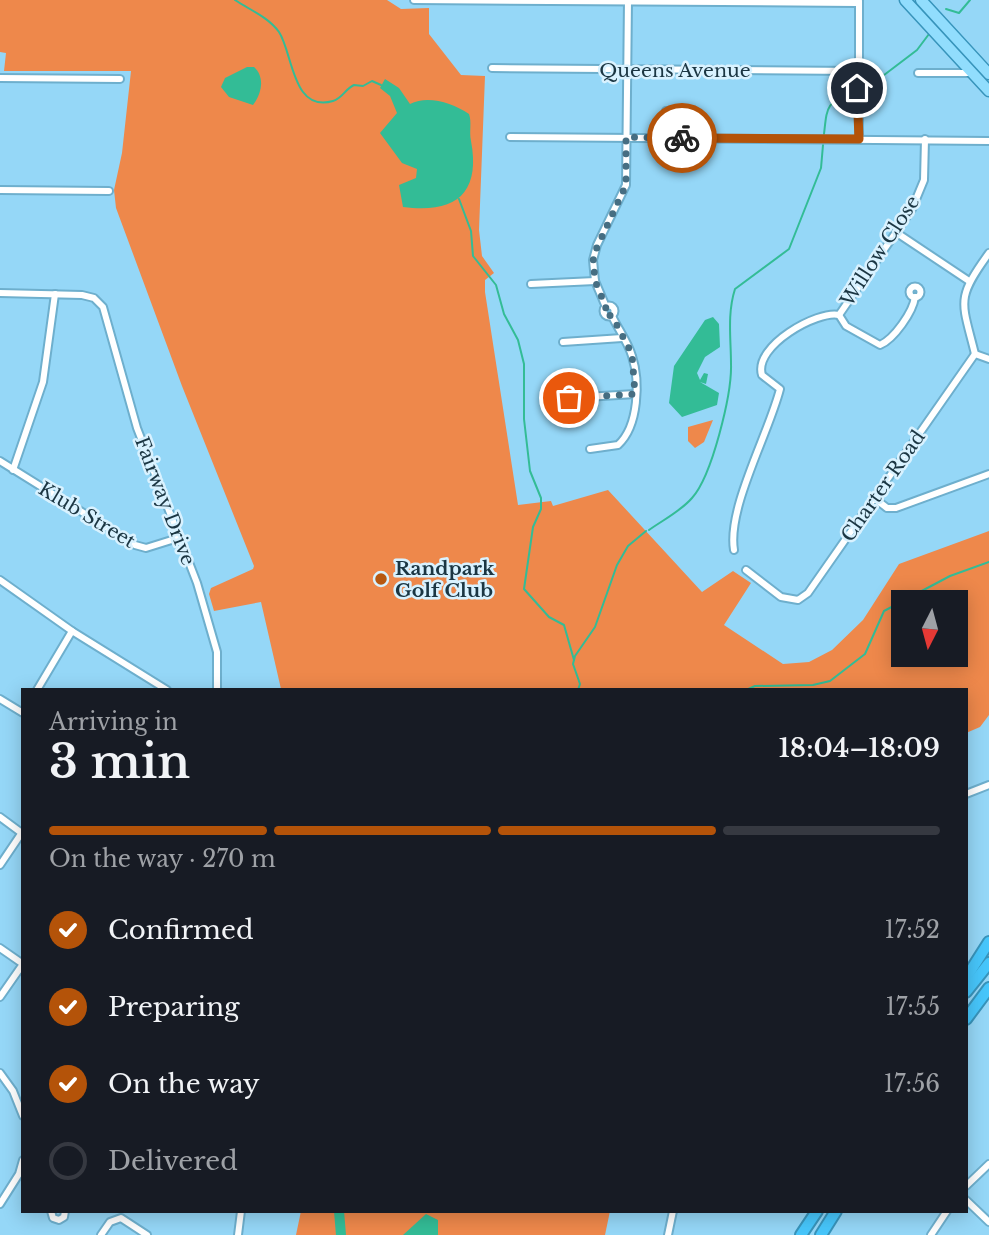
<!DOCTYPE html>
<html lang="en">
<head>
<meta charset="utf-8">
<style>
	body { margin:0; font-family:"Libre Baskerville",serif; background:#20242c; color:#f1f3f6; height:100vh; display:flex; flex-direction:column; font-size:26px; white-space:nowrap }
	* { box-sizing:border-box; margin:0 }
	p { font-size:23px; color:#9ea1a6 }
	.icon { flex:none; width:38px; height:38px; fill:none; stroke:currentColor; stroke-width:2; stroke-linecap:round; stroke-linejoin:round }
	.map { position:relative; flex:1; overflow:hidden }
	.side { position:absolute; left:21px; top:688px; width:947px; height:525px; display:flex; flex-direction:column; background:#171b24; border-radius:0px; box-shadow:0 4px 18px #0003 }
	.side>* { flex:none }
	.needle { width:46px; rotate:186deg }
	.buttons { position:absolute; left:891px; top:590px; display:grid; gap:14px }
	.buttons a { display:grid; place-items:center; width:77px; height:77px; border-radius:0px; background:#171b24; box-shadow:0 4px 18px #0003; font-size:35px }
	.pin { position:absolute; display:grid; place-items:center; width:60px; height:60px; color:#fff; margin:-30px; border:4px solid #fff; border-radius:50%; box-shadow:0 2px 7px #0007 }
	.courier { position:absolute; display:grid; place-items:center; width:70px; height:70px; margin:-35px; border:5px solid #b45309; border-radius:50%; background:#fff; color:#222; box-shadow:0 2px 9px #0007 }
	.head em { font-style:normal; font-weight:600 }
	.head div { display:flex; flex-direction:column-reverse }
	.head { display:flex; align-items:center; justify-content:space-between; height:119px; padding:0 28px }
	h1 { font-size:46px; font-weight:600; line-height:52px }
	.bar { display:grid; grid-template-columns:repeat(4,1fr); gap:10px 7px; align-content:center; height:84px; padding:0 28px }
	.bar i { height:9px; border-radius:5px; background:#363941 }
	.bar .on { background:#b45309 }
	.bar p { grid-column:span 4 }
	ol { padding:0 28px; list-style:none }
	li { display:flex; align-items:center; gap:21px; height:77px }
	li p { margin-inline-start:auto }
	li .icon { padding:7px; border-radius:50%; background:#b45309; color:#fff; stroke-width:4 }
	li:last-child { color:#9ea1a6 }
	li i { width:38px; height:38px; border:4px solid #363941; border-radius:50% }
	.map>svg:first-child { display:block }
</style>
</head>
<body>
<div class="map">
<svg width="989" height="1235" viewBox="0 0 989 1235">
	<rect width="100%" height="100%" fill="#95d7f7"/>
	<g fill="#ee884b" fill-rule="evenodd">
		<path d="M0 0H387L401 9 429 8V34L461 75 485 76 479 230 482 256 494 273 485 280V292L518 505 551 501 553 506 608 490 702 592 733 571 751 583 724 625 783 664 809 662 832 650 863 620 899 564 989 531V715L980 727 966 733V690L281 689 261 602 214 611 209 594 211 588 253 569 254 566 182 386 116 208 114 190 122 153 131 71H4L6 53 0 52ZM903 602H956V654H903Z"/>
		<polygon points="713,420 704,442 695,448 688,441 688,427"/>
		<polygon points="301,1211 610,1211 605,1235 296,1235"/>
	</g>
	<g fill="#33bc96">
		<path d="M247 67H254C265 77 262 93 253 105L229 97 221 87 225 78Z"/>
		<path d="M385 79 399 88 410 104C428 95 452 103 469 114 472 123 469 131 471 141 481 194 455 214 403 207L399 185 416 178 417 169 402 163 380 133 397 113 390 96 380 88Z"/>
		<polygon points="713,317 719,324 720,347 705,357 697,373 700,380 704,373 708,374 706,384 700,382 719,393 717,405 682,417 669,403 674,366 705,320"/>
		<polygon points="426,1214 438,1220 438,1235 403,1235"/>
	</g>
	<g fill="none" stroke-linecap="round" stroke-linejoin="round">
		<g stroke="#33bc96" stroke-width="2">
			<path d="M235 0C250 10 268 17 279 32 293 53 292 113 333 101 343 98 345 89 354 85L363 86 372 81 381 85"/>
			<polyline points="946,9 959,13 970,0"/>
			<polyline points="863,91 917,50 929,34"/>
			<path d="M824 134C827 108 826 100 853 95"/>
			<polyline points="459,199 471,231 473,256 496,285 504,314 518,340 524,364 524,419 530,471 541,498 541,509 533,527 524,589 549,617 564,625 574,660"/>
			<path d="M649 530C663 520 681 511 692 498 712 476 732 394 731 364 731 339 727 314 735 289L789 249 821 168 823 145"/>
			<polyline points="578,690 580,684 573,664 575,656 595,627 617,565 628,546 646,531"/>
			<polyline points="746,690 755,686 813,685 830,681 865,654 884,611 950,576 989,562"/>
		</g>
		<polyline stroke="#33bc96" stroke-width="10" points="339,1211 341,1235"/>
		<defs>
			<g id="minor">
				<polyline points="414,0 858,3"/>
				<polyline points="492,68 857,71"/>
				<polyline points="918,73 972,73"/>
				<polyline points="0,78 120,79"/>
				<polyline points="666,111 685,112 686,138"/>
				<polyline points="510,137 989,141"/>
				<polyline points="859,139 859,1"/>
				<polyline points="0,190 109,191"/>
				<polyline points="897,233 969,281"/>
				<polyline points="531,284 595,281"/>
				<circle cx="915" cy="292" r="5.5"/>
				<polyline points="0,293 82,295 94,298 103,307 137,428 197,583 217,652 217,690"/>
				<circle cx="609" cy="311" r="5.5"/>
				<polyline points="606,307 595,281 593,260 597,245 626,185 628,0"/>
				<polyline points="839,315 912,209 924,180 925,139"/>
				<path d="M839 315 846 326 880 345C894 339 913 312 915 297"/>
				<polyline points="563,342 622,338"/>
				<path d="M975 354C962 301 955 300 989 253"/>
				<polyline points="975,354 989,359"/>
				<polyline points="569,398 635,394"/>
				<path d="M590 449 618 445C639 426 640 381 632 356 628 342 618 329 612 316"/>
				<polyline points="0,461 135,545 146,548 178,538"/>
				<polyline points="13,470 43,382 55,294"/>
				<polyline points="874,498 887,508 896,508 989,474"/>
				<path d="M734 550C727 508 769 433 780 389L762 375C753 346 818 310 839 315"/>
				<polyline points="746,570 781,597 798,600 808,593 975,354"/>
				<polyline points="0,580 72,631 167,690"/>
				<polyline points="37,690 72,631"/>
				<polyline points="0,699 23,713"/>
				<polyline points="966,794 989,785"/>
				<polyline points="0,817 23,834"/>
				<polyline points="0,865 23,831"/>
				<polyline points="0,948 23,964"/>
				<polyline points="0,997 23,964"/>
				<polyline points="0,1073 13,1091 23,1116"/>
				<polyline points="966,1186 989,1164"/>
				<polyline points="966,1200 989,1222"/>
				<polyline points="0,1204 19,1174 23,1160"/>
				<polyline points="51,1211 53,1218 59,1220 64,1217 65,1211"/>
				<polyline points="101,1235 110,1222 121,1218 147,1235"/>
				<polyline points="238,1235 241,1211"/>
				<polyline points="668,1235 673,1211"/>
				<polyline points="931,1235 947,1211"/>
			</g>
			<g id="primary">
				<polyline points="905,0 989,91"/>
				<polyline points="921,0 989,74"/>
			</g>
			<g id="motorway">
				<polyline points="966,978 989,942"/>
				<polyline points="966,992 989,963"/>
				<polyline points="966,1019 989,988"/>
				<polyline points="801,1235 817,1211"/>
				<polyline points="821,1235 836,1211"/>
			</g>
		</defs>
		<use href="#minor" stroke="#6eafcd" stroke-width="10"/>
		<use href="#primary" stroke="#3894bb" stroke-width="13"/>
		<use href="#motorway" stroke="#3894bb" stroke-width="14"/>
		<use href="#minor" stroke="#fff" stroke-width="6"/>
		<use href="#primary" stroke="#91ddfd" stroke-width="10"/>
		<use href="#motorway" stroke="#47c6fb" stroke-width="10"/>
	</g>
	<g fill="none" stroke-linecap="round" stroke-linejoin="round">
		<polyline stroke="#466e82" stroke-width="7" stroke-dasharray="0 12.6" points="569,398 635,394 632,354 612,316 604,314 606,307 595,281 593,256 626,185 626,137 682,138"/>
		<polyline stroke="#b45309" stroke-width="9" points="682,138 859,139 857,88"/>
	</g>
	<circle fill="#b75811" stroke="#d9f2ff" stroke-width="2.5" cx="381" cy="579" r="7"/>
	<g text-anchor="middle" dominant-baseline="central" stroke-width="5" stroke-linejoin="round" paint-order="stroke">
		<g font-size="19" fill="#1b3643" stroke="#d9f2ff">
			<text x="675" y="70">Queens Avenue</text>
			<text transform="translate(880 251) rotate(-57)">Willow Close</text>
			<text transform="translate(883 486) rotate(-55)">Charter Road</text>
			<text transform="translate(165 501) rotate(69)">Fairway Drive</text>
			<text transform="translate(87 515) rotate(31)">Klub Street</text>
		</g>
		<g font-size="19" font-weight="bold" fill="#1b3643" stroke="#d9f2ff" text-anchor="start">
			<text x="395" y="568">Randpark<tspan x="395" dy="22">Golf Club</tspan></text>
		</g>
	</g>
</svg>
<div class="buttons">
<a><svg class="needle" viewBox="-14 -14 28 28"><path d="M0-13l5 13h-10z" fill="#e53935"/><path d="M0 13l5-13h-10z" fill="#9ea1a6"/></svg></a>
</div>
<div class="pin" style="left:569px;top:398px;background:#ea580c"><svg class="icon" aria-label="bag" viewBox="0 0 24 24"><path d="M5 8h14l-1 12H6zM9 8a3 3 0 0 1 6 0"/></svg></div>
<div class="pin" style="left:857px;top:88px;background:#1f2937"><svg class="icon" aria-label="home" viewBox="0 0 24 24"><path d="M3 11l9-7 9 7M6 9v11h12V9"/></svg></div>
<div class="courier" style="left:682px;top:138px"><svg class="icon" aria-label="bike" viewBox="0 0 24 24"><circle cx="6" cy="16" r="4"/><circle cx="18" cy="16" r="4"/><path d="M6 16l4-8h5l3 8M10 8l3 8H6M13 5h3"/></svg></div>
<section class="side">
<div class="head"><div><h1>3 min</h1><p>Arriving in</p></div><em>18:04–18:09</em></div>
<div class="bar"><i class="on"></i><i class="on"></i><i class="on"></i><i></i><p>On the way · 270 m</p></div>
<ol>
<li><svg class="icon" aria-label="check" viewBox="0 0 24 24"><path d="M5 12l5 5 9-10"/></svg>Confirmed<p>17:52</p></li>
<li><svg class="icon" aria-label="check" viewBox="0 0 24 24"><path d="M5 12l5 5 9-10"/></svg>Preparing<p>17:55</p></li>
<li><svg class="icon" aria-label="check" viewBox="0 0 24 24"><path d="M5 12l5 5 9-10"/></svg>On the way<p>17:56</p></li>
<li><i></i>Delivered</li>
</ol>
</section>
</div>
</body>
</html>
